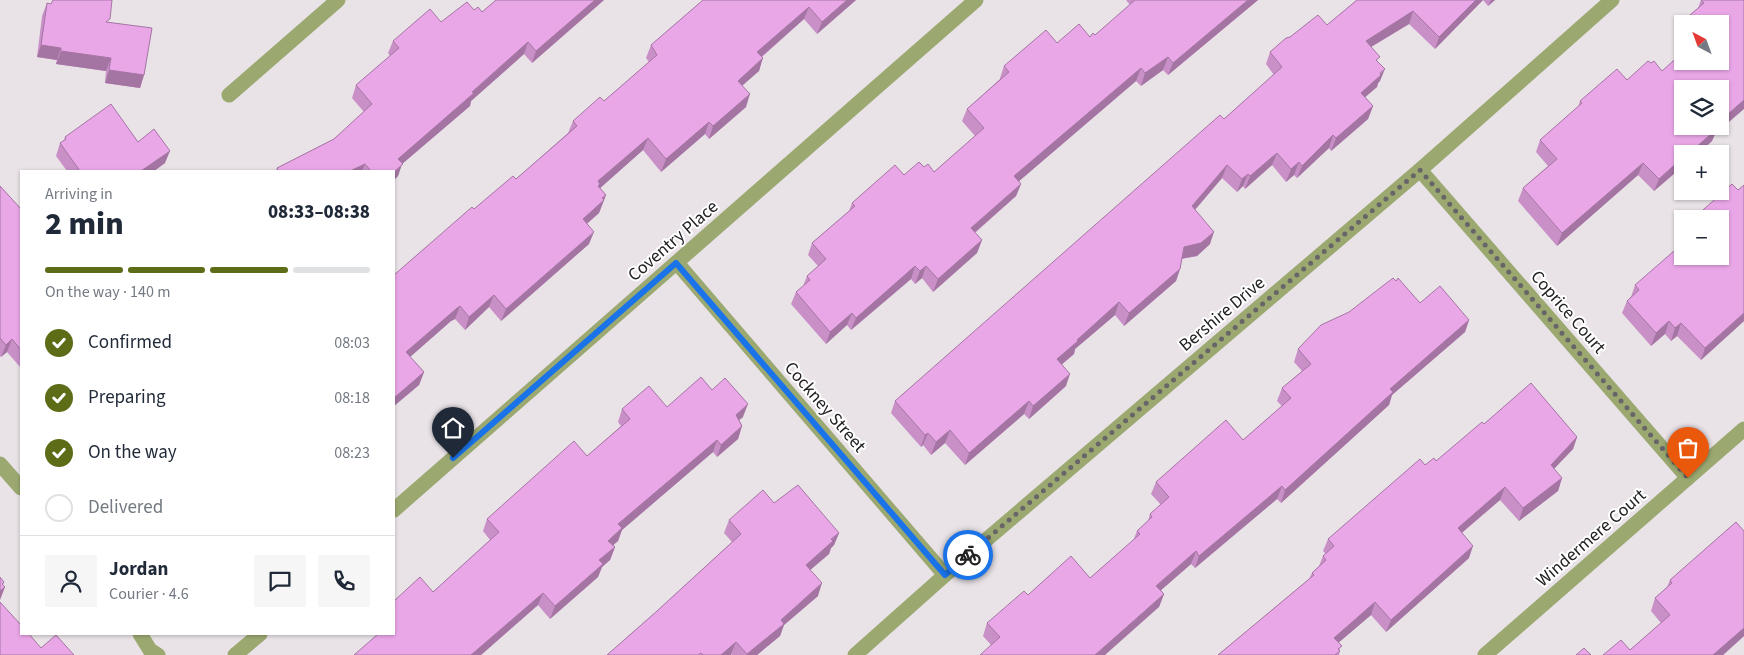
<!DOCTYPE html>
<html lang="en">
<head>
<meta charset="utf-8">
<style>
	body { margin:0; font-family:"Source Sans 3",sans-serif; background:#f6f6f7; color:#1f2937; height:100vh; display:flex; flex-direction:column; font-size:19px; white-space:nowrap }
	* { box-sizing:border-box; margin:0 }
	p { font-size:16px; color:#747a83 }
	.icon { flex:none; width:28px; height:28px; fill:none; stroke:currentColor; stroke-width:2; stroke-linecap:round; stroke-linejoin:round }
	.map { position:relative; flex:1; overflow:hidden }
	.sheet { position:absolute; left:20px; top:170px; width:375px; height:465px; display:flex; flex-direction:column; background:#fff; border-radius:0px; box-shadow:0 1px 4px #0004 }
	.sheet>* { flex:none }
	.needle { width:32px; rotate:319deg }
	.controls { position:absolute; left:1674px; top:15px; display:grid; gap:10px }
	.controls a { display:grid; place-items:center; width:55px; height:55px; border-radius:0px; background:#fff; box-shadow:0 1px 4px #0004; font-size:25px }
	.pin { position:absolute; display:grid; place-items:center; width:42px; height:42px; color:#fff; margin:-51px -21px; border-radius:50% 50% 50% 0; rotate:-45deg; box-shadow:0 0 5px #0007 }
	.pin .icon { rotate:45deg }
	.courier { position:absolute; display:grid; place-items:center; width:50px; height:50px; margin:-25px; border:4px solid #1a73e8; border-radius:50%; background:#fff; color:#222; box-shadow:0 1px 6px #0007 }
	.overview em { font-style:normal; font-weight:800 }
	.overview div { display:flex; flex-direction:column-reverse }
	.overview { display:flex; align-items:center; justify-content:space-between; height:85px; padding:0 25px }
	h1 { font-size:32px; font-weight:800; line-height:38px }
	.bar { display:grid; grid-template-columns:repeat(4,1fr); gap:8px 5px; align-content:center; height:60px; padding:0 25px }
	.bar i { height:6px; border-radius:4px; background:#e0e1e3 }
	.bar .on { background:#5c6c17 }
	.bar p { grid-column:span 4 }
	.line { display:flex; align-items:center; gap:12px; padding:0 25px; border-top:1px solid #e0e1e3 }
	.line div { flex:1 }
	.round { display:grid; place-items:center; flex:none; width:52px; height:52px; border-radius:0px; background:#f6f6f7 }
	ol { padding:0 25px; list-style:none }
	li { display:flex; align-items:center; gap:15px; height:55px }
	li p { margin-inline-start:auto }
	li .icon { padding:5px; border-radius:50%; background:#5c6c17; color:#fff; stroke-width:4 }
	li:last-child { color:#747a83 }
	li i { width:28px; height:28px; border:2px solid #e0e1e3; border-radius:50% }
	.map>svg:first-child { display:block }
</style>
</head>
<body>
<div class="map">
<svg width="1744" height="655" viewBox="0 0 1744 655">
	<rect width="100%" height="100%" fill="#e9e3e8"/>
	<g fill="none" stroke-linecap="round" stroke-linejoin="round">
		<g stroke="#9ba971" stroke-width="15">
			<polyline points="229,95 338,0"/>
			<polyline points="1420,170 1688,478"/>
			<polyline points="677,263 945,575"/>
			<polyline points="0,464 21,488"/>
			<polyline points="394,510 976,0"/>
			<polyline points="140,634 150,650 158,655"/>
			<polyline points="235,655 260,634"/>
			<polyline points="855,655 945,575 1420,170 1612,0"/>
			<polyline points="1485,655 1744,429"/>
		</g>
	</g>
	<g fill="#c990c8">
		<polygon points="496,0 604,0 532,63 524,54 471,101 470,106 402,164 398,176 394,180 394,171 276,171 277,168 334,139 364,112 352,98 356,85 390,56 388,53 393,41 474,10 482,12"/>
		<polygon points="703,0 856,0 817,34 804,19 762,57 759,71 742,85 746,107 709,139 705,134 661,172 643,150 600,188 606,195 599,213 587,224 589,244 501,321 489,307 465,330 455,319 451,321 410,357 424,372 419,385 394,406 394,275 474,209 516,179 568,133 573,121 604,101 649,62 646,58 651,45"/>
		<polygon points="1126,0 1258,0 1168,75 1163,70 1141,86 1136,81 1019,181 1021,184 1016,196 975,233 982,240 977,253 933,292 922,278 915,284 911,279 851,330 847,325 826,344 791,304 796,292 803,286 807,276 818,266 808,255 812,243 849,211 852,203 904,175 924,167 934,172 975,136 962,121 967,109 1000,79 1000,78 1004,66 1057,43 1095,35 1130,5"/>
		<polygon points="1357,0 1495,0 1488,6 1483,0 1435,49 1409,24 1371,47 1378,62 1380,81 1378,83 1377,87 1365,97 1373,106 1368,119 1331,151 1329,148 1297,178 1294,175 1286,182 1272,165 1245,189 1243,186 1237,192 1222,178 1195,210 1210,244 1197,256 1182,259 1180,269 1176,281 1124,326 1115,315 1075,349 1074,354 1062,364 1066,386 1029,419 1024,414 965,465 945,443 931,455 923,445 921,447 891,413 895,401 1224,119 1274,75 1266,64 1270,52 1290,37 1327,25"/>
		<polygon points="1701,0 1744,0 1715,134 1712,141 1654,191 1638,175 1557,246 1518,201 1523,188 1548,166 1536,152 1540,140 1578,107 1580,101 1627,80 1651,63 1662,71 1720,24 1687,24 1690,15 1698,8"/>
		<polygon points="47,3 108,22 144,75 140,88 105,83 106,71 56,64 57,60 37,57 42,16"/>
		<polygon points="65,137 138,142 165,163 154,171 67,171 56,156 60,143 64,141"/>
		<polygon points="0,186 21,209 21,368 7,352 1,357 0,356"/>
		<polygon points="1738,190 1744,321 1701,360 1677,336 1671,341 1665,334 1651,346 1622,313 1627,301 1631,297 1635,285 1720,219 1693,219 1694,218"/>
		<polygon points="1420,303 1469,320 1465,332 1392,395 1389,405 1281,503 1277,499 1195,568 1191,564 1161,590 1164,594 1159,607 991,645 983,636 987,623 1028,595 1090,578 1133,541 1137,531 1148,521 1150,514 1161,505 1151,494 1156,482 1243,440 1282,406 1277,401 1282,388 1302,371 1294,362 1298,349"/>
		<polygon points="712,390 743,417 739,420 742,426 738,439 717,457 713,452 622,530 618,541 613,545 615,547 610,560 602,567 598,577 550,619 538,605 481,655 354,655 433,592 490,540 483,531 487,519 587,456 621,426 618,422 622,409 667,407"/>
		<polygon points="1484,424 1577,437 1573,449 1554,469 1562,478 1558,491 1519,521 1500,500 1462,533 1469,558 1386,632 1371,615 1339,642 1340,651 1339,655 1218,655 1309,579 1312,573 1319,566 1323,556 1326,554 1323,551 1328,539 1425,465 1436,461"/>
		<polygon points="774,503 839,533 834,545 831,548 829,554 810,570 818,596 784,625 780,636 757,655 732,655 731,654 731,655 607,655 657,611 732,542 724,533 729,520"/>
		<polygon points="1744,531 1744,636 1723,655 1630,650 1661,623 1651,611 1655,598 1667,587 1670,580"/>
	</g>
	<g fill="#a475a2">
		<polygon points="595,0 604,0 532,63 536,51"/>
		<polygon points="847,0 856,0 817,34 822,22"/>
		<polygon points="1248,0 1258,0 1168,75 1173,63"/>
		<polygon points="1476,0 1483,0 1435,49 1439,37"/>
		<polygon points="1491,0 1495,0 1488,6"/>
		<polygon points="809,7 804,19 753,64 757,52"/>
		<polygon points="1413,11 1409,24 1361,53 1366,41"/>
		<polygon points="528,42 524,54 471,101 470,106 402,164 398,176 394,180 394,172 398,159"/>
		<polygon points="41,45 61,48 57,60 37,57"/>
		<polygon points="61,51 111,58 106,71 56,64"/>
		<polygon points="1168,57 1163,70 1141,86 1145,73"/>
		<polygon points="763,58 759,71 734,93 738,81"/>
		<polygon points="1141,68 1136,81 1010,189 1014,176"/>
		<polygon points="1385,69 1380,81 1378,83 1377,87 1356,105 1361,93"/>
		<polygon points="109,70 144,75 140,88 105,83"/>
		<polygon points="750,94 746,107 709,139 713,126"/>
		<polygon points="1744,100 1744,109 1715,134 1712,141 1698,154 1688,154 1714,126 1720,126 1720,121"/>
		<polygon points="1373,106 1368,119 1331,151 1336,138"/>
		<polygon points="709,122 705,134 661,172 666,159"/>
		<polygon points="1333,135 1329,148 1297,178 1302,166"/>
		<polygon points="648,138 643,150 598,190 598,181"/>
		<polygon points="170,151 165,163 154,171 141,171"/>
		<polygon points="1277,153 1272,165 1245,189 1250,176"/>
		<polygon points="1682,158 1682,167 1654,191 1659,179"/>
		<polygon points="1299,162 1294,175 1286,182 1291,169"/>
		<polygon points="1643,163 1638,175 1557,246 1562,233"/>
		<polygon points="365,164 362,171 350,171"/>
		<polygon points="1227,165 1222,178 1187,219 1192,206"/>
		<polygon points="1248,174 1243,186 1237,192 1242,179"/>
		<polygon points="1021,184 1016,196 966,240 971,228"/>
		<polygon points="606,195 599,213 578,231 583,219"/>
		<polygon points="594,232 589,244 501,321 506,309"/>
		<polygon points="1214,232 1210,244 1197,256 1179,259 1184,247"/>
		<polygon points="982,240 977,253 933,292 938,279"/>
		<polygon points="915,266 911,279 851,330 856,318"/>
		<polygon points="926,266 922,278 915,284 920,271"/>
		<polygon points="1180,269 1176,281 1124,326 1129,313"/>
		<polygon points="494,295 489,307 465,330 469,317"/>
		<polygon points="1119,302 1115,315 1075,349 1074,354 1053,372 1057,359 1077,340"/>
		<polygon points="460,306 455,319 451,321 402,364 406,352 456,309"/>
		<polygon points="852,313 847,325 826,344 830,332"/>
		<polygon points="1744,313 1744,321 1701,360 1705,348"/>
		<polygon points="1469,320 1465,332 1392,395 1389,405 1281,503 1285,490 1390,389"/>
		<polygon points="1669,321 1665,334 1651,346 1656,333"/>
		<polygon points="1681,323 1677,336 1671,341 1675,328"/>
		<polygon points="12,339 7,352 1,357 6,345"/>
		<polygon points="424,372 419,385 394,406 394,398"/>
		<polygon points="1070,374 1066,386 1029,419 1033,406"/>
		<polygon points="1029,401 1024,414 965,465 969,453"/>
		<polygon points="748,404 743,417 731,427 736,415"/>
		<polygon points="742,426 738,439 717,457 721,445"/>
		<polygon points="950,430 945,443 931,455 936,442"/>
		<polygon points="928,433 923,445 921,447 925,435"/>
		<polygon points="1577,437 1573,449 1546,477 1551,465"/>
		<polygon points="717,440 713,452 622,530 618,541 604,553 608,541 618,524"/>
		<polygon points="1562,478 1558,491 1519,521 1523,508"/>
		<polygon points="1282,486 1277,499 1195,568 1199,556"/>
		<polygon points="1505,487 1500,500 1453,540 1458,528"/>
		<polygon points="839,533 834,545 831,548 829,554 802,577 806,565"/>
		<polygon points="1473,546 1469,558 1386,632 1391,620"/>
		<polygon points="615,547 610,560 602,567 598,577 550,619 555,606 599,560"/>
		<polygon points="1196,551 1191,564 1152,598 1156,586"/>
		<polygon points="4,582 1,590 5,587 0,600 0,588 2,584"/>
		<polygon points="822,583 818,596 784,625 780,636 757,655 747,655 781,620"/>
		<polygon points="543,593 538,605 481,655 471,655"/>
		<polygon points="1164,594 1159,607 1105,655 1095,655"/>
		<polygon points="1375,602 1371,615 1330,650 1334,638"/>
		<polygon points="1744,628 1744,636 1723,655 1713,655"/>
		<polygon points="736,642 731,654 731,655 721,655"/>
	</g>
	<g fill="#eaa7e8" stroke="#a475a2">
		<polygon points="53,0 112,0 110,19 106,22 152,28 144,75 109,70 111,58 61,51 61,48 41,45 47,3 51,4"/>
		<polygon points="496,0 595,0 536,51 528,42 472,92 474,93 398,159 403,164 394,172 371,171 365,164 350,171 278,171 277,168 334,139 372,104 356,85 399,48 393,41 430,9 441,22 467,2 474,10 478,7 482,12"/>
		<polygon points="703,0 847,0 822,22 809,7 757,52 763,58 738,81 750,94 713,126 709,122 666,159 648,138 598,181 600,184 598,186 606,195 602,198 604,200 583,219 594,232 506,309 494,295 469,317 460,306 456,309 406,352 424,372 394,398 394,275 472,207 474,209 513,176 516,179 577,126 573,121 600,97 604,101 657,55 651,45"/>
		<polygon points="1135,0 1248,0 1173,63 1168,57 1145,73 1141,68 1014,176 1021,184 971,228 982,240 938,279 926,266 920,271 915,266 856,318 852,313 830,332 796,292 810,280 807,276 826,259 812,243 855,206 852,203 895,165 904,175 919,162 924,167 928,164 934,172 984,128 967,109 1009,72 1004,66 1046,30 1057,43 1079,24 1090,37 1093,33 1095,35"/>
		<polygon points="1357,0 1476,0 1439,37 1413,11 1366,41 1380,57 1376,60 1385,69 1380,73 1381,75 1361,93 1373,106 1336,138 1333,135 1302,166 1299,162 1291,169 1277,153 1250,176 1248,174 1242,179 1227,165 1192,206 1214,232 1201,243 1184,247 1180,269 1129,313 1119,302 1077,340 1078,341 1057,359 1070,374 1033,406 1029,401 969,453 950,430 936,442 928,433 925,435 895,401 1220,115 1224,119 1282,67 1270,52 1286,38 1290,37 1318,15 1327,25"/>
		<polygon points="1701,0 1744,0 1744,100 1720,121 1720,89 1682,89 1682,126 1715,126 1717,129 1688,154 1682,154 1682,158 1659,179 1643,163 1562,233 1523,188 1557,159 1540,140 1582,103 1580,101 1617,69 1627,80 1648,61 1651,63 1654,61 1662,71 1682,53 1682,61 1720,61 1720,24 1693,24 1689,19 1691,17 1690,15 1704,3"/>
		<polygon points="111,104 138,142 154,129 170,151 141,171 80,171 60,143 66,139 65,137"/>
		<polygon points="1732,184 1738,190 1744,185 1744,313 1705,348 1681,323 1675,328 1669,321 1656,333 1627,301 1639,290 1635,285 1682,244 1682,256 1720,256 1720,219 1695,219 1694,218"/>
		<polygon points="0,186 21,209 21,350 12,339 6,345 0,338"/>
		<polygon points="1393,278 1396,281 1398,278 1420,303 1440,286 1469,320 1390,389 1393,392 1285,490 1282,486 1199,556 1196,551 1156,586 1164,594 1095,655 980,655 1000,637 987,623 1024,591 1028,595 1071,556 1090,578 1140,534 1137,531 1152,517 1150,514 1169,497 1156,482 1226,420 1243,440 1291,398 1282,388 1311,364 1298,349 1321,325 1349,312"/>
		<polygon points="701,377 712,390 725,378 748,404 736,415 742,426 721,445 717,440 618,524 622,528 608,541 615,547 599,560 603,564 555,606 543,593 471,655 354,655 378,634 394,634 394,601 420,577 433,592 499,532 487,519 574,441 587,456 630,419 622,409 649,386 667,407"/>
		<polygon points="1531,383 1577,437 1551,465 1562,478 1523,508 1505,487 1458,528 1473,546 1391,620 1375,602 1334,638 1342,646 1338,649 1340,651 1335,655 1218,655 1314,575 1312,573 1326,560 1323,556 1334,546 1328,539 1420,459 1425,465 1434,458 1436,461 1482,422 1484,424"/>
		<polygon points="798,485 839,533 831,539 833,541 806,565 822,583 781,620 784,624 747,654 736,642 721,655 703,655 701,653 698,655 607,655 657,611 741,534 729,520 763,490 774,503"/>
		<polygon points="1736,522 1744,531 1744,628 1713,655 1603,655 1621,640 1630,650 1670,615 1655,598 1672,583 1670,580"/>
		<polygon points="0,577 4,582 2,584 5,587 0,591"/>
		<polygon points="0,602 21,625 21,634 29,634 41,648 56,635 74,655 0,655"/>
		<polygon points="1584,648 1591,655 1576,655"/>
	</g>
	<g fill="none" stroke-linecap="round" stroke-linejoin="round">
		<polyline stroke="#686568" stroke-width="5" stroke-dasharray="0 9" points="968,555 1420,170 1688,478"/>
		<polyline stroke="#1a73e8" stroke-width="6" points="453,458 676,263 945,575 968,555"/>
	</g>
	<g text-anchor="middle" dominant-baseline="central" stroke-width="4" stroke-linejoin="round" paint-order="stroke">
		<g font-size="18" fill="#232123" stroke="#fff">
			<text transform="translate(673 241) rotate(-41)">Coventry Place</text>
			<text transform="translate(1568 312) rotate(49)">Coprice Court</text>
			<text transform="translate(1222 314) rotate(-40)">Bershire Drive</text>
			<text transform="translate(825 407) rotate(49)">Cockney Street</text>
			<text transform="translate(1591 538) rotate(-41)">Windermere Court</text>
		</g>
	</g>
</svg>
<div class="controls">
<a><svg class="needle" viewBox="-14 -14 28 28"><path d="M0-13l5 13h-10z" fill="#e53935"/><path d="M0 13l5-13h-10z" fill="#747a83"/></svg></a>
<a><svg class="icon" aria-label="layers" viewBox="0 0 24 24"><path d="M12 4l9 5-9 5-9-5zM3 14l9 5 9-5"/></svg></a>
<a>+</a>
<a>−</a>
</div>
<div class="pin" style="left:1688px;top:478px;background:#ea580c"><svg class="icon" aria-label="bag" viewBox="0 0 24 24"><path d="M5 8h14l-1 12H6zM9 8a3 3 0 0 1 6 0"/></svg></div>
<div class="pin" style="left:453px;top:458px;background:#1f2937"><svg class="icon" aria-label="home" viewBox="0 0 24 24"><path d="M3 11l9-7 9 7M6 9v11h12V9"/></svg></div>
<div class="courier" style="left:968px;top:555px"><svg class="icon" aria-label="bike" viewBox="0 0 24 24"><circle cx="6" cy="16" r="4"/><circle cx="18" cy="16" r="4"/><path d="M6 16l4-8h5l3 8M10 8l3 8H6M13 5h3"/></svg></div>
<section class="sheet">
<div class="overview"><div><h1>2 min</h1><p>Arriving in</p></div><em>08:33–08:38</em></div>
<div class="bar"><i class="on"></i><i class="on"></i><i class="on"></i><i></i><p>On the way · 140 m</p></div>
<ol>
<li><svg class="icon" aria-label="check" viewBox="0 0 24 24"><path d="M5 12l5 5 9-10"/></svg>Confirmed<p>08:03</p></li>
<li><svg class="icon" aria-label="check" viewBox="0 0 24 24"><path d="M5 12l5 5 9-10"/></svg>Preparing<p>08:18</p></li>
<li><svg class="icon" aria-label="check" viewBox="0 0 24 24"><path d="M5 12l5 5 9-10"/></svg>On the way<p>08:23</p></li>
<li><i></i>Delivered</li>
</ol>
<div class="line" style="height:90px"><a class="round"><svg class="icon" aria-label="person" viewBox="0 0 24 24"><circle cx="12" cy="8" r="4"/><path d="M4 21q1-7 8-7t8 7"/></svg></a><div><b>Jordan</b><p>Courier · 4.6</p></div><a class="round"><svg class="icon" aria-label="chat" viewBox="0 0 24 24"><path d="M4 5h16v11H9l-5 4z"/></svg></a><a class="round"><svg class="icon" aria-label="phone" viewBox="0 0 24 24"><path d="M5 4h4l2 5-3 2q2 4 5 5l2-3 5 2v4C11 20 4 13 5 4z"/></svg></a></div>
</section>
</div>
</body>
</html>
